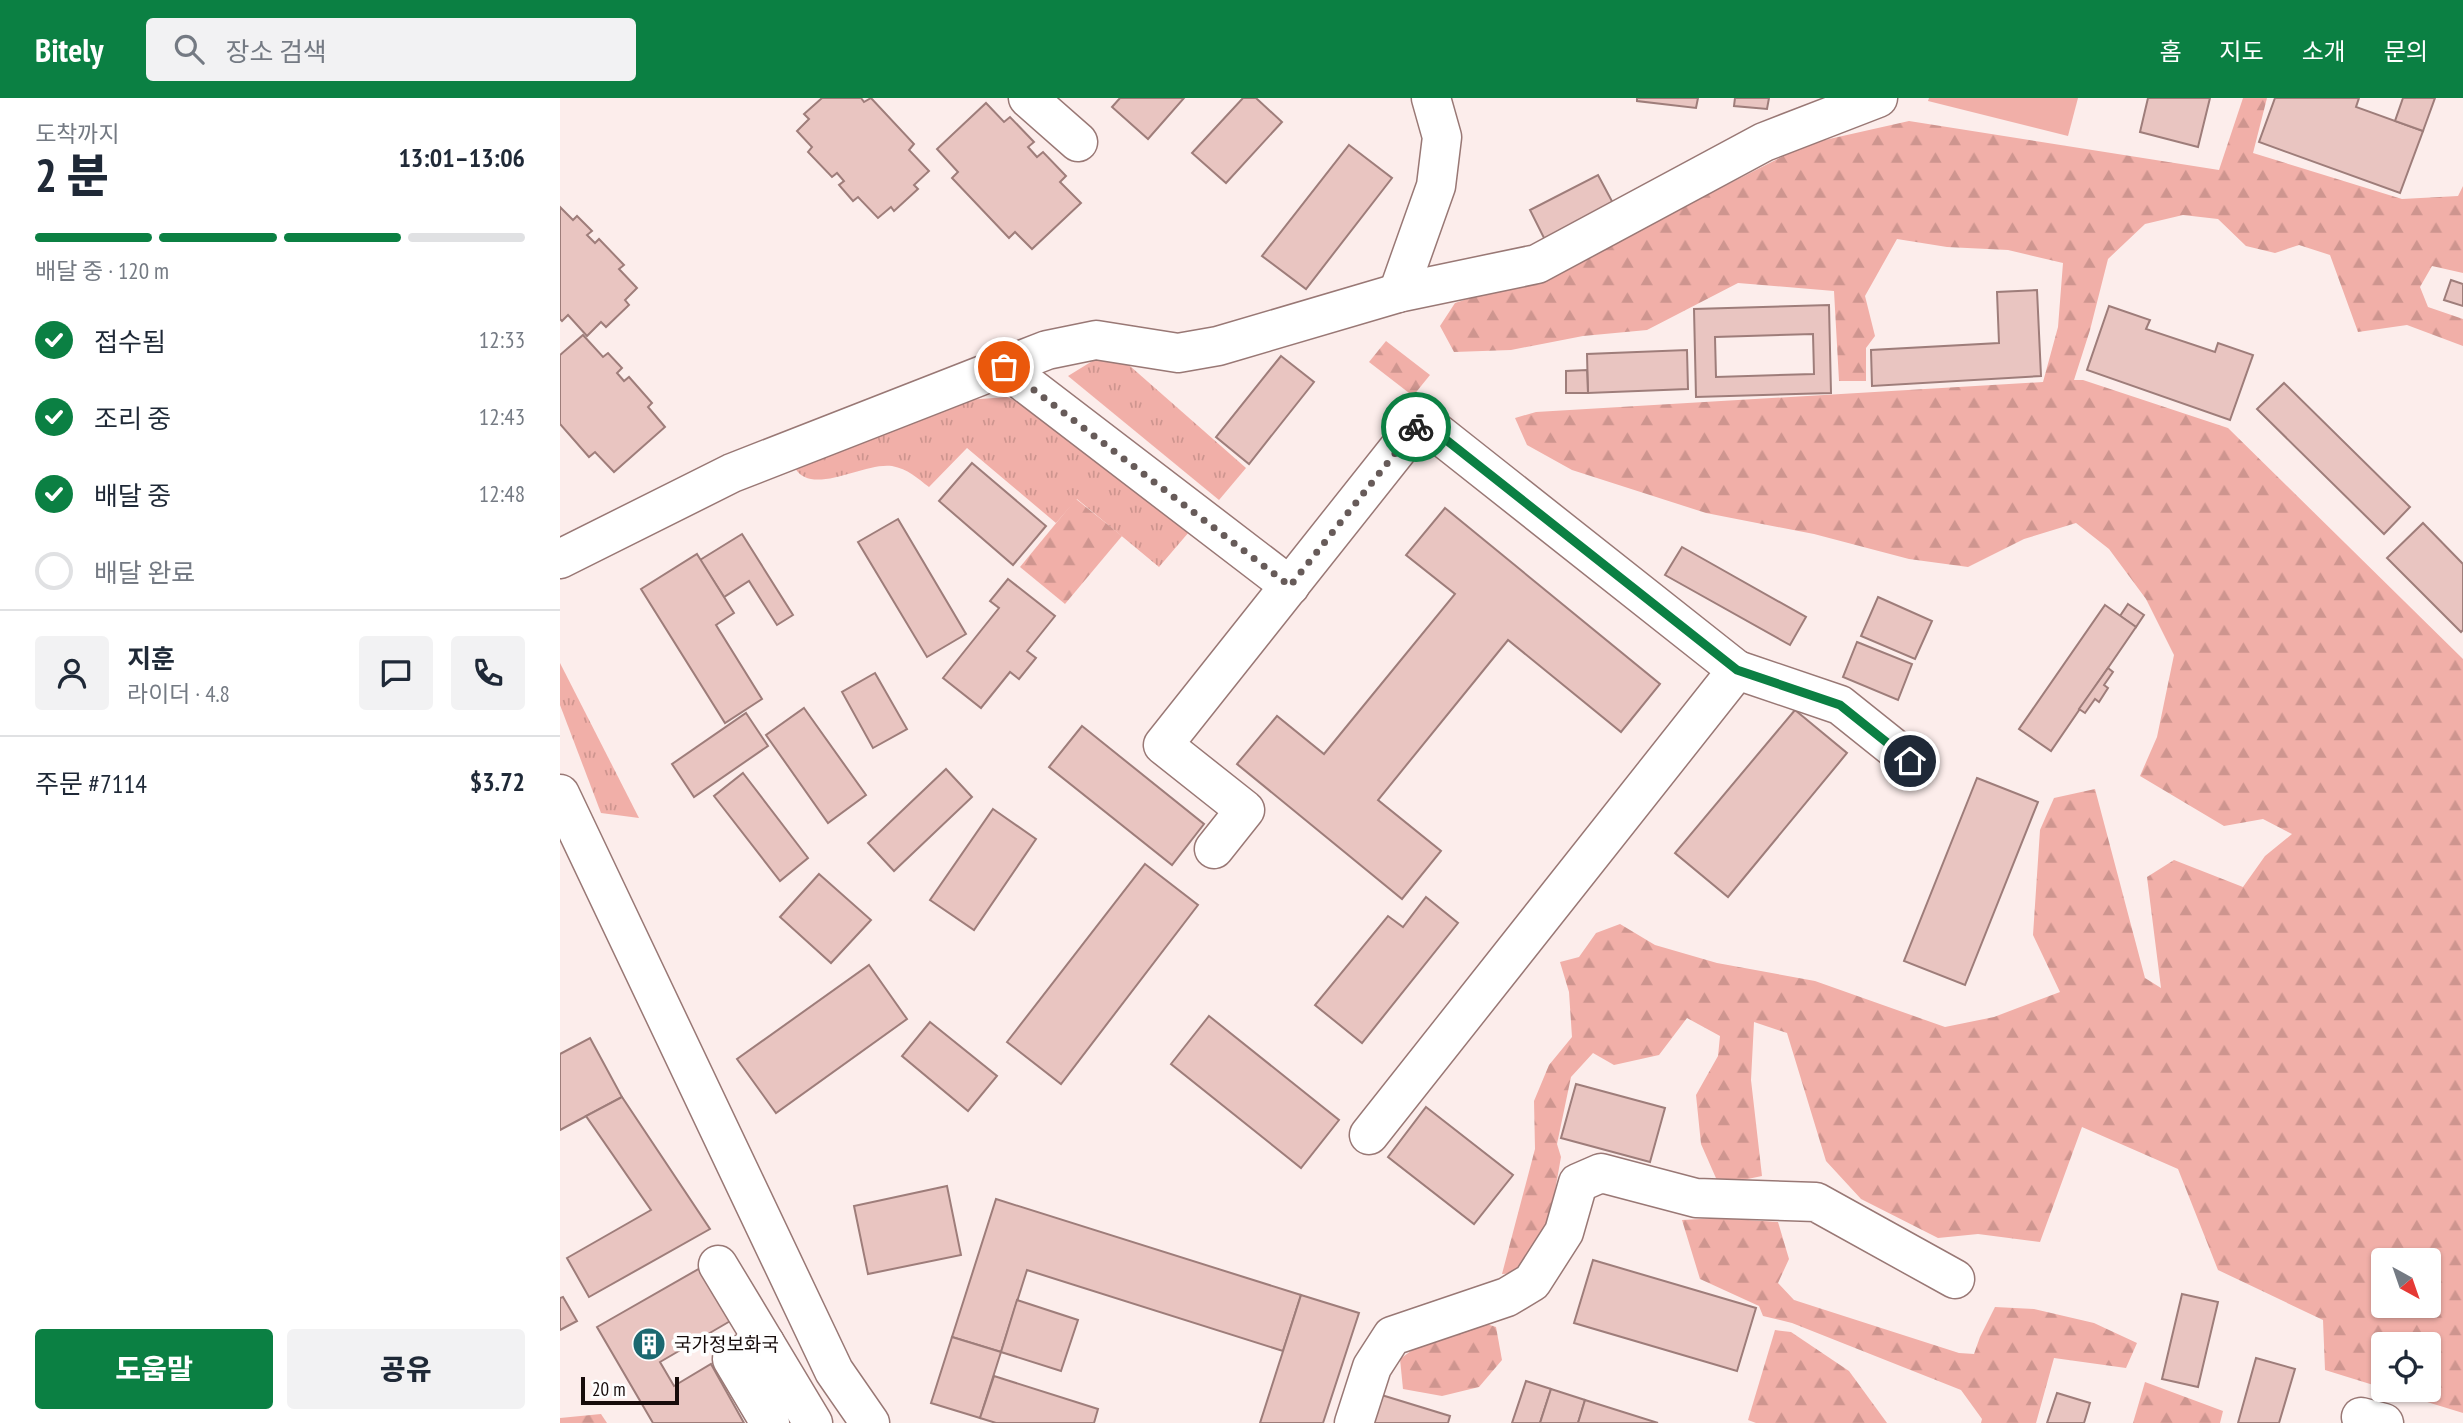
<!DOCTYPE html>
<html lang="ko">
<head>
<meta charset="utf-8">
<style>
	body { margin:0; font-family:"PT Sans Narrow","Noto Sans KR",sans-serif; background:#f2f2f3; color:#1f2937; height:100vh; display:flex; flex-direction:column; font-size:26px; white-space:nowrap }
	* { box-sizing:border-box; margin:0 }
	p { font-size:23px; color:#747a83 }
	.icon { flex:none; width:38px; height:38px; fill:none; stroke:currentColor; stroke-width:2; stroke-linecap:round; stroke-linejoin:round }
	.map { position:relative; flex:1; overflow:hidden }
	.panel { display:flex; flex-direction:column; background:#fff; width:560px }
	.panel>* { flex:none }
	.needle { width:46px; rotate:140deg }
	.fabs { position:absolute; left:1811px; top:1150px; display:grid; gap:14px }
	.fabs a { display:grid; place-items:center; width:70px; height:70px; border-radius:7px; background:#fff; box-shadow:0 2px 5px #0004; font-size:35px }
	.scale { position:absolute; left:21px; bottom:18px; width:98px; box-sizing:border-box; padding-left:7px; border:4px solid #170c0b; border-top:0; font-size:19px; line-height:24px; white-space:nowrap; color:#170c0b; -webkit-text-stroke:5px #fefefe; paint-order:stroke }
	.pin { position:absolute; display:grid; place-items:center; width:60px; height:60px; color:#fff; margin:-30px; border:4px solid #fff; border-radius:50%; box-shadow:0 2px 7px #0007 }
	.courier { position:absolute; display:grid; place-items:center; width:70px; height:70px; margin:-35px; border:5px solid #0b8043; border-radius:50%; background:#fff; color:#222; box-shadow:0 2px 9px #0007 }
	.head em { font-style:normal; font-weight:800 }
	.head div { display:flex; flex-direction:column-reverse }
	.head { display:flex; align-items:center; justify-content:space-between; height:119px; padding:0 35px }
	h1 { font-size:46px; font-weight:800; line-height:52px }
	.bar { display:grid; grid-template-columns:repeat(4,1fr); gap:10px 7px; align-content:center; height:84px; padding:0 35px }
	.bar i { height:9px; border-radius:5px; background:#e0e1e3 }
	.bar .selected { background:#0b8043 }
	.bar p { grid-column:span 4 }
	.line { display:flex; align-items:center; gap:18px; padding:0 35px; border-top:2px solid #e0e1e3 }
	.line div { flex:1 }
	.round { display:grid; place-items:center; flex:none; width:74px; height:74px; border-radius:7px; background:#f2f2f3 }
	ol { padding:0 35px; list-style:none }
	li { display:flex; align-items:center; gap:21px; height:77px }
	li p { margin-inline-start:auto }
	li .icon { padding:7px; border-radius:50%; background:#0b8043; color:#fff; stroke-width:4 }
	li:last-child { color:#747a83 }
	li i { width:38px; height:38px; border:4px solid #e0e1e3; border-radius:50% }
	.primary-button { display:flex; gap:14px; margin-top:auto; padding:14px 35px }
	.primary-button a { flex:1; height:80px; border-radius:7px; background:#0b8043; color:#fff; font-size:28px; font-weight:800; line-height:80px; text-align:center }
	.primary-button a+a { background:#f2f2f3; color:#1f2937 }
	header { display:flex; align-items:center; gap:42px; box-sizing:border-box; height:98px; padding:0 35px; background:#0b8043; color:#fff }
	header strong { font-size:33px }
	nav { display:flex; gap:38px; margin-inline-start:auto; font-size:24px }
	.search { width:490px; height:63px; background:#f2f2f3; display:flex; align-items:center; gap:18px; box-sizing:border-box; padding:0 24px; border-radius:7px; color:#747a83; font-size:26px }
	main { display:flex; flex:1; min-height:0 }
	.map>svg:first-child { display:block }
</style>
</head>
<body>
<header>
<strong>Bitely</strong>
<div class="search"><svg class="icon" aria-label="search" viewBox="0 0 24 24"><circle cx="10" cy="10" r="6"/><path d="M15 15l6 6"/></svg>장소 검색</div>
<nav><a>홈</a><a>지도</a><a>소개</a><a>문의</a></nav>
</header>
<main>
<section class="panel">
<div class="head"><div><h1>2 분</h1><p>도착까지</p></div><em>13:01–13:06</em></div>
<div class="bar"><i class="selected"></i><i class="selected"></i><i class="selected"></i><i></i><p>배달 중 · 120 m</p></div>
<ol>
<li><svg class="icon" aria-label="check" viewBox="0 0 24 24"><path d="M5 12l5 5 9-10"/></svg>접수됨<p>12:33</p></li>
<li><svg class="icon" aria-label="check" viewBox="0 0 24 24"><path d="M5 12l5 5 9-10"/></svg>조리 중<p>12:43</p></li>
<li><svg class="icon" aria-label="check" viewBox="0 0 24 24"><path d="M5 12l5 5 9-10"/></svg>배달 중<p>12:48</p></li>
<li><i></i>배달 완료</li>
</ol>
<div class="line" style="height:126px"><a class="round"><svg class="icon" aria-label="person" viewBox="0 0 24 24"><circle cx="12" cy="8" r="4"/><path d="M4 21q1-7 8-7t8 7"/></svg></a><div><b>지훈</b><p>라이더 · 4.8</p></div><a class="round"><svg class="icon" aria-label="chat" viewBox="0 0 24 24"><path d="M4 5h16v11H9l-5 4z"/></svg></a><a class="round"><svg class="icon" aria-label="phone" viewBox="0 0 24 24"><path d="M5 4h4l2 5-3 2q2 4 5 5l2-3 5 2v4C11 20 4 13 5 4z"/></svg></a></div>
<div class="line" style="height:91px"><div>주문 #7114</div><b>$3.72</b></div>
<div class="primary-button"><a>도움말</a><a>공유</a></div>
</section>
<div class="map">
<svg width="1903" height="1325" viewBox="0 0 1903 1325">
	<defs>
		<pattern id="grass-tufts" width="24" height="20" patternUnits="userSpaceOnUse" patternTransform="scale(1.75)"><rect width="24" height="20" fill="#f1afa8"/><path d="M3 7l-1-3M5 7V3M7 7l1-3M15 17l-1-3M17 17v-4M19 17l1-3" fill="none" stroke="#ce958f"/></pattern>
		<pattern id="forest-firs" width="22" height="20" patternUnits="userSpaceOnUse" patternTransform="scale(1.75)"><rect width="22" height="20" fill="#f1afa8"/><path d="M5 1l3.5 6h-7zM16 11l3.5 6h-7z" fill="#ce958f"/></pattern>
	</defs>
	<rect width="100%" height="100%" fill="#fcedeb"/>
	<g fill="url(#grass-tufts)">
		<polygon points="548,257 562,261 686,370 659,402 508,278 534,262"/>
		<path d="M447 299 483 315 629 434 599 469 517 401 496 425 407 350 369 389C357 380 348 371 332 368 303 364 252 399 235 370L407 302Z"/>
		<polygon points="0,565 79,720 41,715 0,607"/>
	</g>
	<g fill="url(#forest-firs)" fill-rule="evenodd">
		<path d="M1683 0H1707L1693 55 1842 101 1898 98 1903 88V175L1872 168 1860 189 1868 209 1903 221V248L1847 227 1798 234 1770 157 1739 147 1715 155 1686 148 1658 121 1623 117 1585 126 1548 161 1530 232 1514 282H1523L1668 330 1903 561V1315L1828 1292H1869V1246H1824L1823 1290 1765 1272 1763 1222 1658 1172 1618 1071 1522 1029 1480 1144 1418 1136 1378 1140 1301 1101 1266 1063 1227 935 1194 924 1191 982 1202 1078 1159 1087 1141 1046 1136 997 1158 958 1160 938 1127 920 1099 957 1054 967 1033 955 1011 979 997 1046 1001 1059 987 1138 972 1174 942 1176 975 1051 974 1003 989 967 1012 939 1009 894 1000 864 1019 859 1036 835 1060 826 1095 847 1157 865 1255 883 1385 929 1434 919 1500 894 1473 837 1480 732 1494 700 1535 691 1585 880 1601 890 1587 779 1614 762 1683 789 1705 758 1732 736 1703 721 1664 728 1580 678 1597 639 1614 557 1586 501 1549 451 1516 425 1464 441 1408 469 1349 461 1254 436 1146 415 1012 372 967 347 955 320 976 314 1483 284 1498 229 1503 165 1448 152 1387 149 1337 141 1305 198 1315 238 1306 250V283H1279L1274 193 1178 185 1087 232 1023 238 951 252 894 254 880 228 895 205 1005 169 1247 46 1349 23 1659 72ZM1824 1162H1869V1208H1824Z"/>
		<polygon points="826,243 870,277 853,298 809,264"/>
		<polygon points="516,401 562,438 505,506 460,469"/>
		<polygon points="1158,1120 1218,1124 1229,1161 1218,1185 1234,1202 1399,1255 1414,1256 1420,1239 1435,1209 1474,1211 1534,1225 1577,1245 1566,1270 1494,1260 1476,1325 1421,1325 1422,1321 1401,1292 1232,1225 1203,1218 1199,1208 1140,1181 1122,1122"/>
		<polygon points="911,1221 936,1229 942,1262 919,1289 882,1298 843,1291 840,1261 874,1236"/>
		<polygon points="1215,1232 1231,1234 1289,1273 1327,1325 1196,1325 1188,1322"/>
		<polygon points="1585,1284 1663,1313 1660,1325 1573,1325"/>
		<polygon points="41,1316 47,1325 0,1325 0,1320"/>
	</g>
	<polygon fill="#f1afa8" points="1369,0 1518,0 1508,38 1368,3"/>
	<g fill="#e9c5c1" stroke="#9e7d7a" stroke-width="2" fill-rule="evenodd">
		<polygon points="262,0 301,0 304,4 311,0 354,46 349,52 369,73 354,87 358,91 334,113 331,109 318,120 298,99 293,103 279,87 284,83 277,75 272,79 248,54 252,49 237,33 249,21 244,16"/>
		<polygon points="560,0 624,0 588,41 552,9"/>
		<polygon points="683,0 696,0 722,24 666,85 632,55"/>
		<polygon points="1077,0 1138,0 1136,10 1077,3"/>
		<polygon points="1175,0 1209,0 1207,11 1174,8"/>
		<polygon points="1588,0 1650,0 1638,49 1580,34"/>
		<polygon points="1715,0 1799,0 1796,9 1863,33 1840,95 1699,44"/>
		<polygon points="1843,0 1875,0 1863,33 1835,23"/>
		<polygon points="426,5 444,24 450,19 474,44 468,49 477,59 483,54 506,78 500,84 521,105 472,151 455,134 449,140 392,80 398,74 377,51"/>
		<polygon points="789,47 832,80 746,191 702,158"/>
		<polygon points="1038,77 1054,107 985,142 970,112"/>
		<polygon points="0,109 13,122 17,118 32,133 27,137 35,145 39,141 64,167 59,171 77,190 65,202 69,207 46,229 41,224 27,238 8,217 2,223 0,221"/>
		<polygon points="1891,182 1903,186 1903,208 1884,202"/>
		<polygon points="1477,192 1481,278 1312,288 1311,252 1439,245 1437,194"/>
		<path d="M1269 207 1271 295 1136 299 1134 211ZM1253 236 1254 276 1156 279 1155 239Z"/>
		<polygon points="1549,208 1590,222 1586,231 1655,254 1658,245 1693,257 1670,322 1527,272"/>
		<polygon points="23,237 43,259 48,255 62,270 57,275 64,283 69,279 92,305 88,309 105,329 54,374 35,354 29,359 0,326 0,257"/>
		<polygon points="1127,252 1128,291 1028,295 1027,256"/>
		<polygon points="721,258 754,284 689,366 656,339"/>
		<polygon points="1027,272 1028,295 1006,295 1006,273"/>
		<polygon points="1724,285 1850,409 1824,436 1697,311"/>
		<polygon points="412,365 486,428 453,467 379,403"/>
		<polygon points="885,410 1100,586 1061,634 948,542 818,702 881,753 842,801 677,666 717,618 764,656 895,496 846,457"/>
		<polygon points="338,421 406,536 367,559 298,444"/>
		<polygon points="1863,425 1903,466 1903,532 1901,534 1827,460"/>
		<polygon points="182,436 233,517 217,527 189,483 164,499 140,462"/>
		<polygon points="1122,449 1246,519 1230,547 1105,477"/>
		<polygon points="137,456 174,515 156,527 202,601 165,625 81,491"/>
		<polygon points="448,481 495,518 467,553 476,560 459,581 450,574 421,610 383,580 439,510 430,503"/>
		<polygon points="1318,499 1372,523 1355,561 1301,538"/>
		<polygon points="1568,506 1584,517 1576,529 1560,518"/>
		<polygon points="1545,507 1576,529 1491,653 1459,631"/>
		<polygon points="1297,544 1352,566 1338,602 1283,579"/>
		<polygon points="1548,570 1553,574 1544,587 1548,590 1539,604 1535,601 1525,615 1519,611"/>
		<polygon points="315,575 347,631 313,650 282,594"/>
		<polygon points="244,610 306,697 268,725 206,637"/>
		<polygon points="1235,612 1287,655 1168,799 1115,755"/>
		<polygon points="186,615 208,648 134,699 112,666"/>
		<polygon points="522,628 644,726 612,767 489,669"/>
		<polygon points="386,671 412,699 334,773 308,745"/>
		<polygon points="183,675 248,760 220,783 154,698"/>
		<polygon points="1417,680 1478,704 1405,887 1344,863"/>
		<polygon points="433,711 476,741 414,832 370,802"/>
		<polygon points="585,766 638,807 501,986 447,944"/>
		<polygon points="259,776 311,822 271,865 220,819"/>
		<polygon points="866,799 898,825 802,945 755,907 828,818 843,829"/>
		<polygon points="309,867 347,921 216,1015 177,961"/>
		<polygon points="649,918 779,1022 741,1070 611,966"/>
		<polygon points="370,924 437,978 408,1013 342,958"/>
		<polygon points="30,940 62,999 0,1032 0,956"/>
		<polygon points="1016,986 1105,1010 1090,1064 1001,1040"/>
		<polygon points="62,999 150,1131 29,1199 7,1160 91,1112 26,1018"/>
		<polygon points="866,1009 953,1077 914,1126 828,1059"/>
		<polygon points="387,1088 401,1157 308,1176 294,1108"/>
		<polygon points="436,1101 741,1197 723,1253 467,1172 441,1254 392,1239"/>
		<polygon points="1033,1162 1196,1210 1177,1273 1014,1225"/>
		<polygon points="142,1169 172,1222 100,1264 114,1288 151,1266 184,1325 93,1325 37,1229"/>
		<polygon points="1622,1196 1658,1204 1638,1289 1602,1281"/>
		<polygon points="741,1197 799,1215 763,1325 700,1325"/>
		<polygon points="3,1199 17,1223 0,1232 0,1200"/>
		<polygon points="457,1202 518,1222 501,1273 441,1254"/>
		<polygon points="392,1239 441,1254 420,1320 371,1305"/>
		<polygon points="1696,1260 1735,1271 1719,1325 1678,1325"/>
		<polygon points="434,1278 538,1311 534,1325 436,1325 420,1320"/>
		<polygon points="966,1283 991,1291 980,1325 952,1325"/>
		<polygon points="991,1291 1025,1302 1018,1325 980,1325"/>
		<polygon points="815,1295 890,1318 888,1325 806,1325"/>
		<polygon points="1497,1295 1530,1305 1524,1325 1487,1325"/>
		<polygon points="1025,1302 1098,1325 1018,1325"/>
	</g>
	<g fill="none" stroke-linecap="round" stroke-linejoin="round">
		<defs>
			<g id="minor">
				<polyline points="468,0 518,44"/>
				<polyline points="838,195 876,88 882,39 871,0"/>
				<polyline points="444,269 730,488"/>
				<polyline points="0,461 172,375 487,252 536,242 618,255 658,248 838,195 977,166 1204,44 1318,0"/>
				<polyline points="1177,572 1280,607 1350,663"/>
				<polyline points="0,696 274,1273 310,1325"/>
				<polyline points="654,751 685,712 603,647 861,322 1177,572 809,1037"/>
				<polyline points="158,1167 205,1245 172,1261 210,1325"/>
				<polyline points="205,1245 253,1325"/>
				<polyline points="1801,1319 1824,1325"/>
				<polyline points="794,1325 812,1269 832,1238 947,1199 972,1184 1004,1134 1018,1085 1041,1075 1136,1100 1256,1104 1395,1181"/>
			</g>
		</defs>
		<use href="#minor" stroke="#997875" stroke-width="41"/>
		<use href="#minor" stroke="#fff" stroke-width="38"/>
	</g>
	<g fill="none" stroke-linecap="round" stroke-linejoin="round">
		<polyline stroke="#675b59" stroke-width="7" stroke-dasharray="0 12.6" points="444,269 730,488 856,329"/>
		<polyline stroke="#0b8043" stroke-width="9" points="856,329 861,322 1177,572 1280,607 1350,663"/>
	</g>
	<defs>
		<symbol id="building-disc" viewBox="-11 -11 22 22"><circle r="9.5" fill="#1c6870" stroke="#fefefe"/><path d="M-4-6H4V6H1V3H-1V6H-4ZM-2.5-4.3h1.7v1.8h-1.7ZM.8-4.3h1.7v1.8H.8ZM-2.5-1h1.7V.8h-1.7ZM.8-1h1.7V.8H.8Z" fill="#fff"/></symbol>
	</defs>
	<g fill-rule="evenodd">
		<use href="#building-disc" x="70" y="1227" width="38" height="38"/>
	</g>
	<g text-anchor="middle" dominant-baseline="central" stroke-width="7" stroke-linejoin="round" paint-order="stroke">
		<g font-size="19" fill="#170c0b" stroke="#fefefe" text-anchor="start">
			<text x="114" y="1246">국가정보화국</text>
		</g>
	</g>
</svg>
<div class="fabs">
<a><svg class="needle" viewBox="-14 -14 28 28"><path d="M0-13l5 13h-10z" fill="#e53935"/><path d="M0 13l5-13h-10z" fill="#747a83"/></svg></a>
<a><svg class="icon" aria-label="locate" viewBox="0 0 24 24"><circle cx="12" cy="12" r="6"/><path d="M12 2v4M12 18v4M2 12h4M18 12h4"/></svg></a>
</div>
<div class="scale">20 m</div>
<div class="pin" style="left:444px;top:269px;background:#ea580c"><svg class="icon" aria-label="bag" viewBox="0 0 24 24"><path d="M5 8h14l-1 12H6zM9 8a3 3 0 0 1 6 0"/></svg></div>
<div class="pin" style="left:1350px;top:663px;background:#1f2937"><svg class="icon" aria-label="home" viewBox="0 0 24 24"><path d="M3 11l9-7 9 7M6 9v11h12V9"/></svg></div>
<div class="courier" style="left:856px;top:329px"><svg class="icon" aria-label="bike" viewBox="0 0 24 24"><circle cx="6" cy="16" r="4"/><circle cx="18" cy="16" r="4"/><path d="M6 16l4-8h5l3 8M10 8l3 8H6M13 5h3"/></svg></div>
</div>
</main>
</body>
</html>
